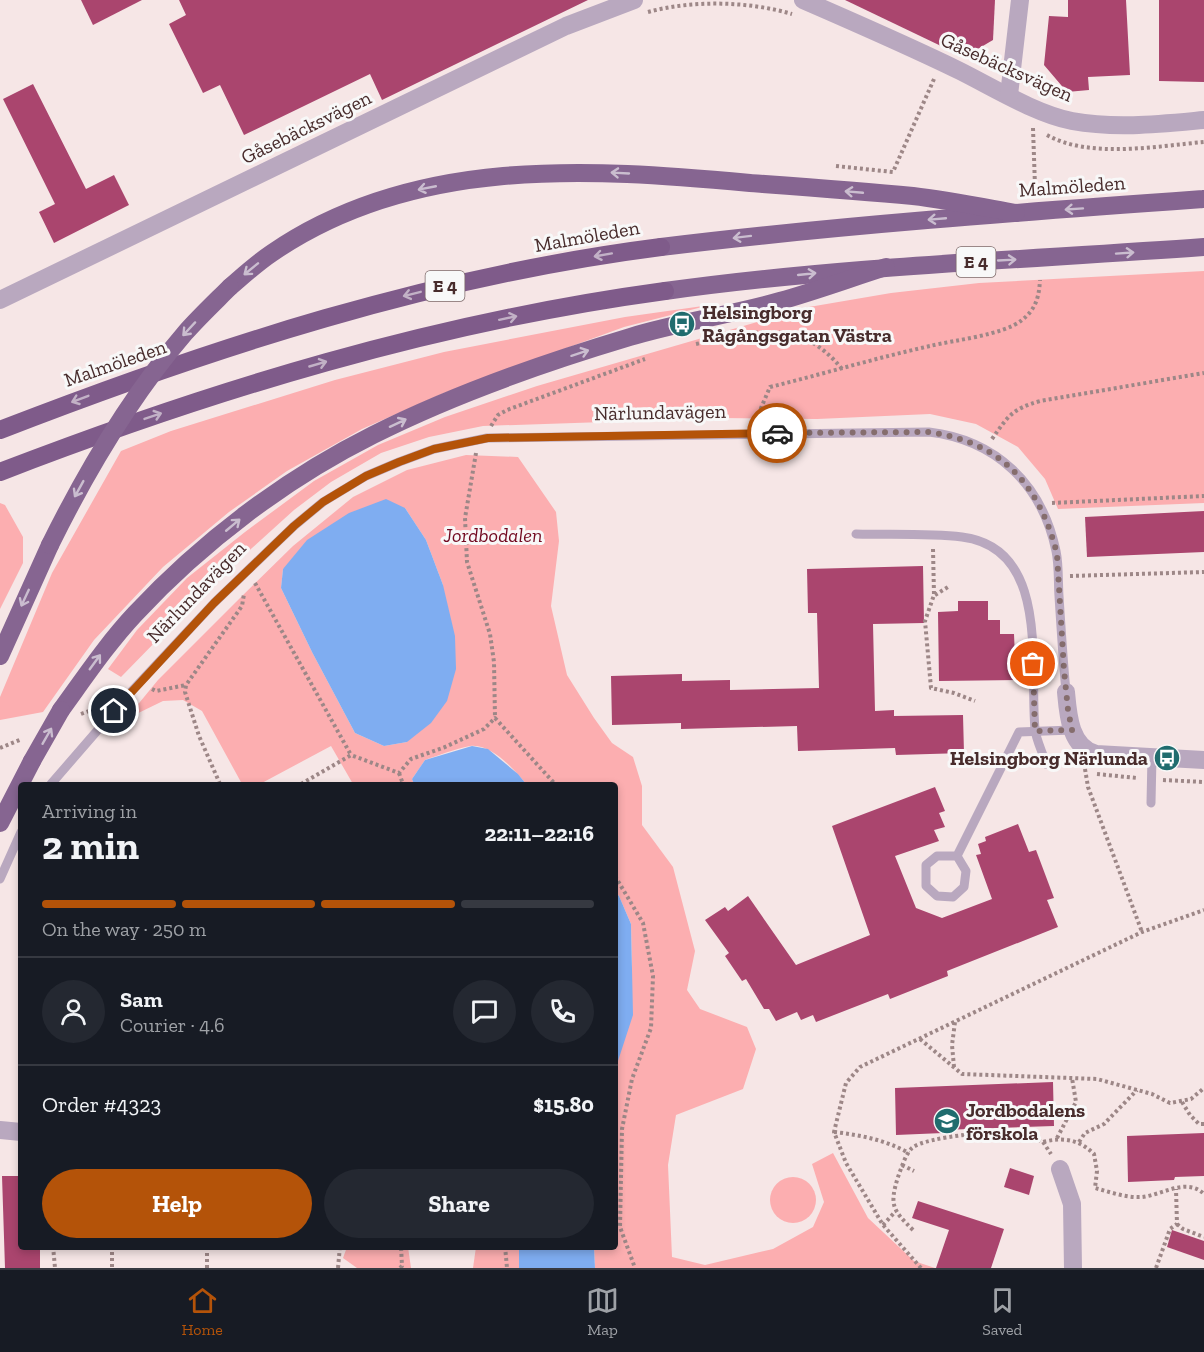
<!DOCTYPE html>
<html lang="en">
<head>
<meta charset="utf-8">
<style>
	body { margin:0; font-family:"Zilla Slab",serif; background:#242831; color:#f1f3f6; height:100vh; display:flex; flex-direction:column; font-size:22px; white-space:nowrap }
	* { box-sizing:border-box; margin:0 }
	p { font-size:20px; color:#9ea1a6 }
	.icon { flex:none; width:33px; height:33px; fill:none; stroke:currentColor; stroke-width:2; stroke-linecap:round; stroke-linejoin:round }
	.map { position:relative; flex:1; overflow:hidden }
	.side { position:absolute; left:18px; top:782px; width:600px; height:468px; display:flex; flex-direction:column; background:#171b24; border-radius:6px; box-shadow:0 3px 9px #0003 }
	.side>* { flex:none }
	.pin { position:absolute; display:grid; place-items:center; width:51px; height:51px; color:#fff; margin:-26px; border:3px solid #fff; border-radius:50%; box-shadow:0 2px 6px #0007 }
	.courier { position:absolute; display:grid; place-items:center; width:60px; height:60px; margin:-30px; border:4px solid #b45309; border-radius:50%; background:#fff; color:#222; box-shadow:0 2px 8px #0007 }
	.head em { font-style:normal; font-weight:800 }
	.head div { display:flex; flex-direction:column-reverse }
	.head { display:flex; align-items:center; justify-content:space-between; height:102px; padding:0 24px }
	h1 { font-size:39px; font-weight:800; line-height:45px }
	.bar { display:grid; grid-template-columns:repeat(4,1fr); gap:9px 6px; align-content:center; height:72px; padding:0 24px }
	.bar i { height:8px; border-radius:4px; background:#363941 }
	.bar .current { background:#b45309 }
	.bar p { grid-column:span 4 }
	.line { display:flex; align-items:center; gap:15px; padding:0 24px; border-top:2px solid #363941 }
	.line div { flex:1 }
	.round { display:grid; place-items:center; flex:none; width:63px; height:63px; border-radius:32px; background:#242831 }
	.button { display:flex; gap:12px; margin-top:auto; padding:12px 24px }
	.button a { flex:1; height:69px; border-radius:36px; background:#b45309; color:#fff; font-size:24px; font-weight:800; line-height:69px; text-align:center }
	.button a+a { background:#242831; color:#f1f3f6 }
	.tabs { display:flex; justify-content:space-around; align-items:center; height:84px; border-top:2px solid #363941; background:#171b24; font-size:16px; color:#9ea1a6 }
	.tabs a { display:grid; justify-items:center; gap:3px }
	.tabs .current { color:#b45309 }
	.map>svg:first-child { display:block }
</style>
</head>
<body>
<div class="map">
<svg width="1204" height="1268" viewBox="0 0 1204 1268">
	<rect width="100%" height="100%" fill="#f6e6e6"/>
	<g fill="#fcaeb0" fill-rule="evenodd">
		<polygon points="1204,271 1204,503 1058,509 1045,479 1018,447 976,424 930,414 817,419 722,418 483,426 429,437 381,453 331,482 294,510 252,548 203,593 121,677 108,669 137,630 187,578 245,532 314,481 378,445 445,417 537,386 809,307 891,293 979,283"/>
		<polygon points="710,305 624,327 444,393 362,429 287,471 229,512 163,567 94,640 43,712 0,720 0,697 52,573 121,451 171,431 335,380 444,352 625,317"/>
		<path d="M466 455 518 457 556 512 559 541 551 606 567 675 594 718 612 743 633 757 642 786V825L673 867 695 951 687 990 700 1009 747 1027 756 1049 743 1089 676 1115 668 1165 672 1257 705 1265 773 1249 813 1227 824 1202 812 1164 833 1153 868 1218 914 1261 935 1268H595L594 1247 615 1246V1079L632 964 631 924 619 896 615 892V784H526C514 769 491 743 470 746 455 749 439 755 425 760L412 779 414 784H353L331 746 260 784H242L202 711 183 700 163 701 126 719 158 680 236 602 293 546 353 497 407 470ZM405 508 426 540 443 585 407 742 384 746 355 733 312 652 281 588 283 569Z"/>
		<polygon points="0,503 5,505 23,537 23,563 0,609"/>
		<circle cx="793" cy="1200" r="23"/>
		<polygon points="347,1247 408,1247 411,1268 357,1268 343,1258"/>
		<polygon points="476,1247 519,1247 519,1268 473,1268"/>
	</g>
	<g fill="#7fadf1">
		<polygon points="386,499 405,508 426,540 443,585 455,636 456,669 447,701 431,723 407,742 384,746 355,733 312,652 281,588 283,569 307,540 349,513"/>
		<polygon points="472,746 488,749 518,774 526,784 414,784 412,779 425,760"/>
		<polygon points="615,892 619,896 631,924 633,1015 617,1064 615,1079"/>
		<polygon points="519,1247 594,1247 595,1268 519,1268"/>
	</g>
	<g fill="#aa456e">
		<polygon points="81,0 142,0 93,25"/>
		<polygon points="179,0 588,0 382,100 370,74 244,135 220,85 203,93 169,24 186,15"/>
		<polygon points="845,0 995,0 993,40 964,57"/>
		<polygon points="1068,0 1126,0 1130,75 1088,77 1089,90 1067,92 1044,65 1049,16 1068,17"/>
		<polygon points="1159,0 1204,0 1204,82 1159,81"/>
		<polygon points="33,84 86,189 114,175 129,205 54,243 39,212 55,204 3,99"/>
		<polygon points="1204,511 1204,552 1087,557 1085,517"/>
		<polygon points="923,566 924,623 873,624 875,711 894,710 894,716 963,715 964,753 896,755 895,748 798,751 797,726 681,729 681,723 612,725 611,676 682,674 682,681 730,680 730,690 819,688 817,613 808,613 807,569"/>
		<polygon points="958,601 988,601 988,620 1000,620 1000,634 1014,634 1015,657 1020,657 1021,680 939,681 938,612 958,611"/>
		<polygon points="935,787 945,811 939,813 945,827 934,830 939,841 895,856 916,908 942,918 992,899 976,855 981,854 978,844 986,841 985,837 1018,824 1029,852 1036,850 1054,898 1047,900 1058,927 947,971 948,976 890,999 888,994 816,1022 813,1015 801,1020 797,1012 776,1021 769,1009 764,1009 746,979 742,981 725,956 729,953 705,920 725,907 728,911 748,896 796,965 870,935 832,826"/>
		<polygon points="1053,1082 1054,1126 942,1130 943,1133 896,1135 895,1088"/>
		<polygon points="1204,1133 1204,1176 1175,1177 1174,1180 1128,1182 1127,1136"/>
		<polygon points="1010,1168 1034,1176 1029,1195 1004,1187"/>
		<polygon points="2,1176 21,1176 21,1246 40,1246 40,1268 5,1268"/>
		<polygon points="918,1201 1004,1229 991,1268 936,1268 949,1230 912,1218"/>
		<polygon points="1172,1230 1204,1241 1204,1260 1167,1247"/>
	</g>
	<g fill="none" stroke-linecap="round" stroke-linejoin="round">
		<g stroke="#9d8787" stroke-width="4" stroke-dasharray="3 3" stroke-linecap="butt">
			<path d="M648 12C692 0 748 1 792 14"/>
			<polyline points="1033,128 1035,186"/>
			<path d="M1047 135C1090 159 1157 146 1204 142"/>
			<polyline points="836,166 893,172 934,79"/>
			<path d="M696 344C754 332 799 316 842 369"/>
			<path d="M759 421 761 408 770 387C823 374 876 358 930 346 954 340 1004 335 1022 320 1036 309 1039 297 1040 280"/>
			<polyline points="491,426 498,415 507,410 645,359"/>
			<path d="M992 439C1008 416 1012 409 1040 401L1204 373"/>
			<polyline points="476,453 465,518 467,562 490,634 494,662 495,718"/>
			<polyline points="1052,503 1204,496"/>
			<polyline points="933,549 934,595 925,621 931,688 954,693 975,701"/>
			<polyline points="1070,576 1204,572"/>
			<polyline points="255,583 351,755"/>
			<polyline points="935,595 948,587"/>
			<polyline points="152,689 156,691 186,685"/>
			<polyline points="81,714 89,711 102,701"/>
			<polyline points="0,748 22,739"/>
			<polyline points="1085,769 1088,787 1142,932"/>
			<polyline points="399,773 403,784"/>
			<polyline points="1097,774 1137,778"/>
			<polyline points="1163,780 1204,782"/>
			<polyline points="220,784 199,736 185,692 186,685 242,606 244,594"/>
			<polyline points="301,784 351,755 399,773 411,759 445,747 484,729 495,718 555,784"/>
			<polyline points="615,876 643,923 653,976 651,1028 632,1079 622,1129 620,1227 635,1268"/>
			<polyline points="920,1039 962,1074 1097,1079 1152,1094 1170,1103 1191,1099 1204,1088"/>
			<polyline points="954,1067 952,1045 955,1022"/>
			<polyline points="1182,1102 1190,1115 1199,1124 1204,1124"/>
			<path d="M834 1132C861 1135 885 1140 909 1153"/>
			<polyline points="1057,1138 1076,1102 1072,1078"/>
			<polyline points="1043,1142 1051,1154"/>
			<polyline points="1079,1142 1085,1133 1104,1124 1137,1090"/>
			<polyline points="902,1165 914,1171"/>
			<polyline points="1177,1224 1183,1229 1204,1237"/>
			<polyline points="883,1225 895,1212"/>
			<path d="M913 1230C893 1210 889 1206 898 1177 901 1169 905 1155 912 1148 926 1136 1003 1130 1022 1133 1029 1134 1036 1139 1043 1142 1062 1137 1079 1139 1094 1154L1097 1171 1095 1188C1110 1192 1126 1198 1142 1197 1162 1195 1187 1177 1204 1194"/>
			<polyline points="53,1246 55,1268"/>
			<polyline points="112,1246 112,1268"/>
			<polyline points="505,1246 507,1268"/>
			<polyline points="207,1268 207,1246"/>
			<polyline points="338,1268 340,1246"/>
			<polyline points="400,1268 402,1266 401,1246"/>
			<polyline points="921,1268 883,1225 846,1163 834,1132 846,1083 860,1067 1142,932 1204,910"/>
			<polyline points="1156,1268 1170,1229 1177,1224 1176,1189"/>
		</g>
		<g stroke="#b9a8bf" stroke-width="9">
			<path d="M856 534C890 535 928 533 962 537 1051 548 1029 667 1035 729 1036 740 1043 753 1046 764"/>
			<path d="M51 784 129 694 214 603 294 526 323 502 366 476 399 462 434 449 487 438 929 432C996 440 1042 484 1056 551 1059 565 1058 581 1059 596 1061 628 1063 660 1066 692"/>
			<polyline points="1151,803 1152,757"/>
			<polyline points="957,856 966,871 964,887 953,897 937,896 926,886 926,865 937,856 957,856 1019,732 1072,730"/>
			<polyline points="0,879 21,832"/>
		</g>
		<g stroke="#b9a8bf" stroke-width="18">
			<path d="M803 0C856 23 909 46 960 71 994 88 1036 114 1072 121 1116 129 1160 124 1204 120"/>
			<polyline points="1009,95 1020,0"/>
			<polyline points="0,300 566,26 634,0"/>
			<path d="M1066 692C1068 715 1070 747 1096 754L1204 760"/>
			<polyline points="0,1130 21,1132"/>
			<polyline points="1060,1169 1072,1204 1073,1268"/>
		</g>
		<g stroke="#866591" stroke-width="18">
			<path d="M661 247C841 225 1023 212 1204 199"/>
			<path d="M230 287C244 275 257 263 272 253 413 156 589 168 750 183 804 187 859 191 913 196 947 200 982 207 1016 213"/>
			<path d="M665 291C844 266 1024 260 1204 247"/>
			<polyline points="0,656 50,545"/>
			<path d="M61 710C85 677 107 644 135 614 202 542 285 479 373 435 454 394 543 363 630 337 679 322 731 315 780 301 816 291 851 278 886 267"/>
			<polyline points="0,823 32,761"/>
		</g>
		<g stroke="#7f5b8a" stroke-width="18">
			<path d="M0 430C214 347 433 276 661 247"/>
			<path d="M0 472C215 389 436 322 665 291"/>
		</g>
		<g stroke="#866591" stroke-width="18">
			<path d="M50 545C87 470 130 397 185 333 199 317 215 302 230 287"/>
			<polyline points="32,761 61,710"/>
		</g>
	</g>
	<defs><path id="oneway-shaft" d="M-6 0H5M1.5-3L5.5 0L1.5 3" fill="none" stroke-width="1.6" stroke-linecap="round" stroke-linejoin="round" transform="scale(1.5)"/></defs>
	<g stroke="#cabdcf">
		<use href="#oneway-shaft" transform="translate(620 173) rotate(-177)"/>
		<use href="#oneway-shaft" transform="translate(427 188) rotate(169)"/>
		<use href="#oneway-shaft" transform="translate(854 192) rotate(-175)"/>
		<use href="#oneway-shaft" transform="translate(1074 209) rotate(176)"/>
		<use href="#oneway-shaft" transform="translate(937 219) rotate(175)"/>
		<use href="#oneway-shaft" transform="translate(742 237) rotate(173)"/>
		<use href="#oneway-shaft" transform="translate(1125 253) rotate(-4)"/>
		<use href="#oneway-shaft" transform="translate(1007 260) rotate(-3)"/>
		<use href="#oneway-shaft" transform="translate(251 269) rotate(141)"/>
		<use href="#oneway-shaft" transform="translate(807 274) rotate(-6)"/>
		<use href="#oneway-shaft" transform="translate(189 329) rotate(133)"/>
		<use href="#oneway-shaft" transform="translate(580 353) rotate(-18)"/>
		<use href="#oneway-shaft" transform="translate(398 423) rotate(-25)"/>
		<use href="#oneway-shaft" transform="translate(79 489) rotate(119)"/>
		<use href="#oneway-shaft" transform="translate(233 525) rotate(-40)"/>
		<use href="#oneway-shaft" transform="translate(25 598) rotate(115)"/>
		<use href="#oneway-shaft" transform="translate(95 662) rotate(-54)"/>
		<use href="#oneway-shaft" transform="translate(47 736) rotate(-60)"/>
	</g>
	<g stroke="#c2b1c6">
		<use href="#oneway-shaft" transform="translate(603 255) rotate(170)"/>
		<use href="#oneway-shaft" transform="translate(412 294) rotate(166)"/>
		<use href="#oneway-shaft" transform="translate(508 318) rotate(-12)"/>
		<use href="#oneway-shaft" transform="translate(318 364) rotate(-16)"/>
		<use href="#oneway-shaft" transform="translate(80 399) rotate(159)"/>
		<use href="#oneway-shaft" transform="translate(153 416) rotate(-19)"/>
	</g>
	<g fill="none" stroke-linecap="round" stroke-linejoin="round">
		<path stroke="#856d6d" stroke-width="6" stroke-dasharray="0 10.8" d="M777 433 928 432C1000 441 1040 485 1057 554L1064 670 1068 710 1072 730 1035 731 1033 664"/>
		<polyline stroke="#b45309" stroke-width="8" points="114,711 214,603 294,526 323,502 366,476 399,462 434,449 488,438 777,433"/>
	</g>
	<defs>
		<symbol id="bus-disc" viewBox="-11 -11 22 22"><circle r="9.5" fill="#206c6e" stroke="#f8f8f8"/><path d="M-5-6H5V4H4V6H2V4H-2V6H-4V4H-5ZM-3.5-4V0h7V-4ZM-3.5 1.2v1.5H-2V1.2ZM2 1.2v1.5H3.5V1.2Z" fill="#fff"/></symbol>
		<symbol id="school-disc" viewBox="-11 -11 22 22"><circle r="9.5" fill="#206c6e" stroke="#f8f8f8"/><path d="M0-5L7-2L0 1L-7-2ZM-4 1L0 2.5L4 1V4Q0 6-4 4Z" fill="#fff"/></symbol>
	</defs>
	<g fill-rule="evenodd">
		<use href="#bus-disc" x="667" y="309" width="30" height="30"/>
		<use href="#bus-disc" x="1152" y="743" width="30" height="30"/>
		<use href="#school-disc" x="932" y="1106" width="30" height="30"/>
	</g>
	<g text-anchor="middle" dominant-baseline="central" stroke-width="6" stroke-linejoin="round" paint-order="stroke">
		<g fill="#f8f8f8" stroke="#7d6969" stroke-width="1.5">
			<rect x="956.5" y="247" width="39" height="30" rx="4.5"/>
			<rect x="425.5" y="271" width="39" height="30" rx="4.5"/>
		</g>
		<g font-size="18" font-weight="bold" fill="#482c2c">
			<text x="976" y="262">E 4</text>
			<text x="445" y="286">E 4</text>
		</g>
		<g font-size="20" fill="#482c2c" stroke="#f8f8f8">
			<text transform="translate(1007 67) rotate(24)">Gåsebäcksvägen</text>
			<text transform="translate(306 127) rotate(-26)">Gåsebäcksvägen</text>
			<text transform="translate(1072 186) rotate(-4)">Malmöleden</text>
			<text transform="translate(587 236) rotate(-10)">Malmöleden</text>
			<text transform="translate(115 363) rotate(-19)">Malmöleden</text>
			<text transform="translate(660 412) rotate(-1)">Närlundavägen</text>
			<text transform="translate(196 592) rotate(-46)">Närlundavägen</text>
		</g>
		<g font-size="20" font-weight="bold" fill="#482c2c" stroke="#f8f8f8" text-anchor="start">
			<text x="702" y="312">Helsingborg<tspan x="702" dy="23">Rågångsgatan Västra</tspan></text>
			<text x="1148" y="758" text-anchor="end">Helsingborg Närlunda</text>
			<text x="966" y="1110">Jordbodalens<tspan x="966" dy="23">förskola</tspan></text>
		</g>
		<g font-size="20" font-style="italic" fill="#720920" stroke="#f8f8f8">
			<text x="493" y="535">Jordbodalen</text>
		</g>
	</g>
</svg>
<div class="pin" style="left:1033px;top:664px;background:#ea580c"><svg class="icon" aria-label="bag" viewBox="0 0 24 24"><path d="M5 8h14l-1 12H6zM9 8a3 3 0 0 1 6 0"/></svg></div>
<div class="pin" style="left:114px;top:711px;background:#1f2937"><svg class="icon" aria-label="home" viewBox="0 0 24 24"><path d="M3 11l9-7 9 7M6 9v11h12V9"/></svg></div>
<div class="courier" style="left:777px;top:433px"><svg class="icon" aria-label="car" viewBox="0 0 24 24"><path d="M5 17H2v-5l4-1 3-4h7l3 4 3 1v5h-3M9 17h6M6 11h13"/><circle cx="7" cy="17" r="2"/><circle cx="17" cy="17" r="2"/></svg></div>
<section class="side">
<div class="head"><div><h1>2 min</h1><p>Arriving in</p></div><em>22:11–22:16</em></div>
<div class="bar"><i class="current"></i><i class="current"></i><i class="current"></i><i></i><p>On the way · 250 m</p></div>
<div class="line" style="height:108px"><a class="round"><svg class="icon" aria-label="person" viewBox="0 0 24 24"><circle cx="12" cy="8" r="4"/><path d="M4 21q1-7 8-7t8 7"/></svg></a><div><b>Sam</b><p>Courier · 4.6</p></div><a class="round"><svg class="icon" aria-label="chat" viewBox="0 0 24 24"><path d="M4 5h16v11H9l-5 4z"/></svg></a><a class="round"><svg class="icon" aria-label="phone" viewBox="0 0 24 24"><path d="M5 4h4l2 5-3 2q2 4 5 5l2-3 5 2v4C11 20 4 13 5 4z"/></svg></a></div>
<div class="line" style="height:78px"><div>Order #4323</div><b>$15.80</b></div>
<div class="button"><a>Help</a><a>Share</a></div>
</section>
</div>
<nav class="tabs">
<a class="current"><svg class="icon" aria-label="home" viewBox="0 0 24 24"><path d="M3 11l9-7 9 7M6 9v11h12V9"/></svg>Home</a>
<a><svg class="icon" aria-label="map" viewBox="0 0 24 24"><path d="M3 6l6-2 6 2 6-2v14l-6 2-6-2-6 2zM9 4v14M15 6v14"/></svg>Map</a>
<a><svg class="icon" aria-label="saved" viewBox="0 0 24 24"><path d="M7 4h10v16l-5-4-5 4z"/></svg>Saved</a>
</nav>
</body>
</html>
